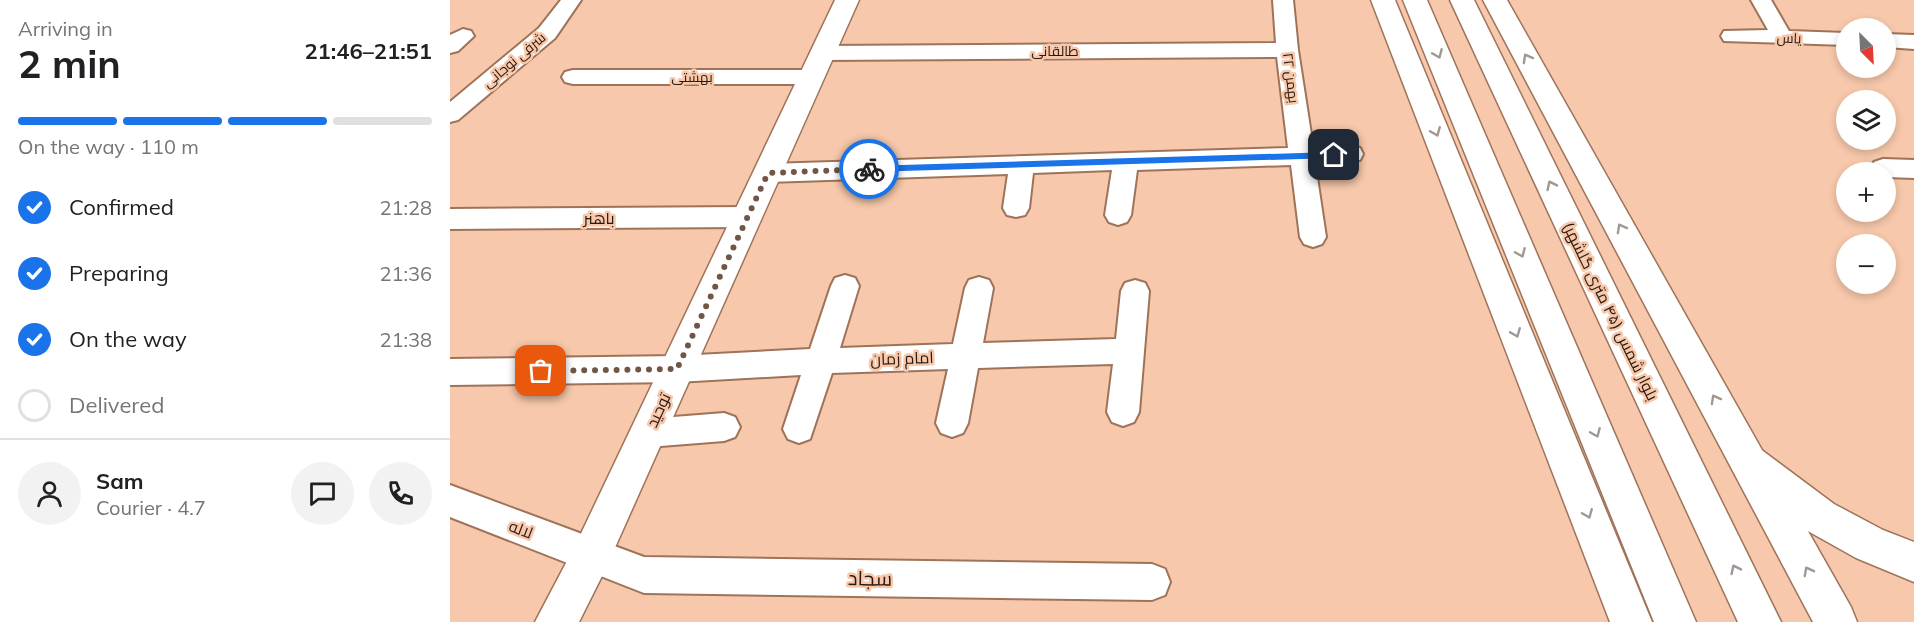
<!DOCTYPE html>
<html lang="en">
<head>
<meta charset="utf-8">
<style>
	body { margin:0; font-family:Mulish,Cairo,sans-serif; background:#f2f2f2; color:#202124; height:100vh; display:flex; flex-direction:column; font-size:22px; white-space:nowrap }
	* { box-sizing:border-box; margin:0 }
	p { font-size:20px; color:#757577 }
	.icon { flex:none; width:33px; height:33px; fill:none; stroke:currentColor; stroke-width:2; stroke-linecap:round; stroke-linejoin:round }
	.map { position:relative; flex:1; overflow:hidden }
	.drawer { display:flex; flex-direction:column; background:#fff; width:450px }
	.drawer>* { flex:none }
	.needle { width:39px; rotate:156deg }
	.tools { position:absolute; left:1386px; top:18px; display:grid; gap:12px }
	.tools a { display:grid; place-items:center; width:60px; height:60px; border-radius:50%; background:#fff; box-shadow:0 3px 9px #0003; font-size:30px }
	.pin { position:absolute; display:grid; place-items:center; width:51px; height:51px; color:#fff; margin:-26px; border-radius:12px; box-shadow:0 3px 9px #0006 }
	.courier { position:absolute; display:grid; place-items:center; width:60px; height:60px; margin:-30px; border:4px solid #1a73e8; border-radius:50%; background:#fff; color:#222; box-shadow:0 2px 8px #0007 }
	.overview em { font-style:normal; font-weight:700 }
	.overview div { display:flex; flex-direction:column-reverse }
	.overview { display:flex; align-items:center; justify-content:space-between; height:102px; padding:0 18px }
	h1 { font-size:39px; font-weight:700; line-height:45px }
	.bar { display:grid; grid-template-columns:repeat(4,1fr); gap:9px 6px; align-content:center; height:72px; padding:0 18px }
	.bar i { height:8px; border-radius:4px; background:#e0e0e0 }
	.bar .current { background:#1a73e8 }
	.bar p { grid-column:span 4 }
	.line { display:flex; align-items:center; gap:15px; padding:0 18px; border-top:2px solid #e0e0e0 }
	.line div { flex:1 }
	.round { display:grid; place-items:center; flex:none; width:63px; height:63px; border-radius:32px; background:#f2f2f2 }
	ol { padding:0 18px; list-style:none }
	li { display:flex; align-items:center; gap:18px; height:66px }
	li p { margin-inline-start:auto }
	li .icon { padding:6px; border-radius:50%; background:#1a73e8; color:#fff; stroke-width:4 }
	li:last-child { color:#757577 }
	li i { width:33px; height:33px; border:3px solid #e0e0e0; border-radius:50% }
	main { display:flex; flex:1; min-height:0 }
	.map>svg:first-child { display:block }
</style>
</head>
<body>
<main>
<section class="drawer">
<div class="overview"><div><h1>2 min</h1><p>Arriving in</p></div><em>21:46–21:51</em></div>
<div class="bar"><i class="current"></i><i class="current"></i><i class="current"></i><i></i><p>On the way · 110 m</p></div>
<ol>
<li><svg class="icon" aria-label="check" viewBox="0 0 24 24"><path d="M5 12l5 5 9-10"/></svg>Confirmed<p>21:28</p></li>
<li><svg class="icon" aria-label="check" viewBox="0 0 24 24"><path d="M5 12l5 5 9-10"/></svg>Preparing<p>21:36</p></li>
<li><svg class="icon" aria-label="check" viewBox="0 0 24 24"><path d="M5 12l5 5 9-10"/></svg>On the way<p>21:38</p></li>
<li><i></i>Delivered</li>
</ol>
<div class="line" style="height:108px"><a class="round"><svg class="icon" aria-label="person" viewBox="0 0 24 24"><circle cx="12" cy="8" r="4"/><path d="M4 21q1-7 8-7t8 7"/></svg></a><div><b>Sam</b><p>Courier · 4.7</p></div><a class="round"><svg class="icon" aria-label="chat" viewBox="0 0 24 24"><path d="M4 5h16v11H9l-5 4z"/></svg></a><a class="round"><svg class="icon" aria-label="phone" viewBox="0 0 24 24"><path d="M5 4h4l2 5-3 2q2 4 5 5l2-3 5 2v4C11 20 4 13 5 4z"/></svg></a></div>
</section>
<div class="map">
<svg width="1464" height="622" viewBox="0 0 1464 622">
	<rect width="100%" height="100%" fill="#f7c8ab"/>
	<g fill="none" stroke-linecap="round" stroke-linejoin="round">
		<defs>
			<g id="street">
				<polygon points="111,0 131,0 105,38 8,120 0,122 0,102 89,28"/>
				<polygon points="823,0 843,0 848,50 863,147 901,145 910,148 913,154 910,160 865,164 876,237 872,244 863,247 854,244 850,237 841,165 687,170 681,215 677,222 668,225 659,222 655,215 662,170 583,173 579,208 575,215 566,217 557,215 553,208 558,174 318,182 309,179 306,173 309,167 318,164 838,148 827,57 373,60 365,58 362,53 365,48 373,46 826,43"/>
				<polygon points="1301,0 1321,0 1339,31 1396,33 1396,45 1274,41 1271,36 1274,31 1318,30"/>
				<polygon points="13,29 21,31 24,36 8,51 0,53 0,35"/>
				<polygon points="1436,34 1464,35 1464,49 1436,47"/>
				<polygon points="123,70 361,70 369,72 372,77 369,82 361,84 123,84 115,82 112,77 115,72"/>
				<polygon points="1433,159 1464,160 1464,178 1436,177 1436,172 1423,172 1421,168 1424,162"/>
				<polygon points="297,207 306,210 310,217 306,224 297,227 0,229 0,209"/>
				<polygon points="395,275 405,278 409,286 390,348 503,344 515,288 519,280 529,277 539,280 543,288 533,343 666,339 671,291 675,283 685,280 695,283 699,291 689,412 684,422 673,426 662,422 657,412 663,364 528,368 518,423 513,433 502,437 491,433 486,423 498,369 382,373 360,439 349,443 338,439 333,429 351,375 227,382 0,385 0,359 227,356 360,349 381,286 385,278"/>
				<polygon points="274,413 285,417 290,427 285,437 274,441 198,447 187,443 182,433 187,423 198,419"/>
				<polygon points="0,485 194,557 702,564 715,569 720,582 715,595 702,600 194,593 0,517"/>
			</g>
			<g id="secondary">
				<polygon points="385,0 409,0 155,570 129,622 85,622 127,542"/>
				<polygon points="1300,446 1313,451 1384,504 1433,530 1464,542 1464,582 1406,558 1356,530 1287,475 1281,463 1287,451"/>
			</g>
			<g id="primary">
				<polygon points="921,0 945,0 1202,622 1160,622"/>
				<polygon points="953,0 977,0 1246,622 1204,622"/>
				<polygon points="1000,0 1024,0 1331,622 1288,622"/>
				<polygon points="1033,0 1057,0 1401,607 1407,622 1363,622"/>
			</g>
		</defs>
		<use href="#street" stroke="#9e7359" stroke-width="4"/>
		<use href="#secondary" stroke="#9e7359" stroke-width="3"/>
		<use href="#primary" stroke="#9e7359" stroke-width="3"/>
		<use href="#street" fill="#fff" fill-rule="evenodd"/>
		<use href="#secondary" fill="#fff" fill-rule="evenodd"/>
		<use href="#primary" fill="#fff" fill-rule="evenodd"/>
	</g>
	<defs><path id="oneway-chevron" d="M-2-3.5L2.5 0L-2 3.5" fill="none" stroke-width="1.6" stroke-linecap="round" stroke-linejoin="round" transform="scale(1.5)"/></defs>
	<g stroke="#9f9893">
		<use href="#oneway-chevron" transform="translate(988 54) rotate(67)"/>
		<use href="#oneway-chevron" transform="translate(1077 58) rotate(-119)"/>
		<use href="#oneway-chevron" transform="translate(986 132) rotate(68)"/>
		<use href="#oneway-chevron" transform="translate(1101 185) rotate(-116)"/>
		<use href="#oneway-chevron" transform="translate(1171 228) rotate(-119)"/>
		<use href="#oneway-chevron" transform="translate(1071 253) rotate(67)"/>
		<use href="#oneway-chevron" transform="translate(1066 333) rotate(68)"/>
		<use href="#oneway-chevron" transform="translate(1265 399) rotate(-119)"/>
		<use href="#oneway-chevron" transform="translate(1146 433) rotate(67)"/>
		<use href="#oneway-chevron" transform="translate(1138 514) rotate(68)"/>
		<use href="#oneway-chevron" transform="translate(1285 569) rotate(-116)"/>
		<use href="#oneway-chevron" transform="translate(1358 571) rotate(-118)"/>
	</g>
	<polygon fill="#1a73e8" points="884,152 888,155 884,158 419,172 415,169 419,166"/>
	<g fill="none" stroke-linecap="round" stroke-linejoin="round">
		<polyline stroke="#725645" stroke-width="6" stroke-dasharray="0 10.8" points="91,371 227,369 318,173 419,169"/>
	</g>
	<g text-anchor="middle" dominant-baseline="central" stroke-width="5" stroke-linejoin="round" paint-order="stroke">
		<g font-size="14" fill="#2a190e" stroke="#f7c8ab">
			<text transform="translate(1339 38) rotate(2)">یاس</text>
			<text x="605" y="51">طالقانی</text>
			<text transform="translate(64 60) rotate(-40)">شرفی نوجانی</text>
			<text x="242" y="77">بهشتی</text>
			<text transform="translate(841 78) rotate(83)">۲۲ بهمن</text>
		</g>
		<g font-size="16" fill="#2a190e" stroke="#f7c8ab">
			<text x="149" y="218">باهنر</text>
			<text transform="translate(1161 311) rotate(64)">بلوار شمس (۴۵ متری گلشهر)</text>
			<text transform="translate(452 358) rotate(-2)">امام زمان</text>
			<text transform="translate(208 410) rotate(-65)">توحید</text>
			<text transform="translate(71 529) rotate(21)">لاله</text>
		</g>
		<g font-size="20" fill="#2a190e" stroke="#f7c8ab">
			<text transform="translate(420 578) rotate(1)">سجاد</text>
		</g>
	</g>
</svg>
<div class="tools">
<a><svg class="needle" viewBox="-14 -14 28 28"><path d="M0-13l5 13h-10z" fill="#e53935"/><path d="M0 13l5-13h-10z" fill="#757577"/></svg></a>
<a><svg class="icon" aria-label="layers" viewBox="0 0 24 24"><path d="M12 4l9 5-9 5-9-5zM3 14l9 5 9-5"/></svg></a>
<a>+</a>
<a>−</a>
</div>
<div class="pin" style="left:91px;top:371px;background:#ea580c"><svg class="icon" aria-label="bag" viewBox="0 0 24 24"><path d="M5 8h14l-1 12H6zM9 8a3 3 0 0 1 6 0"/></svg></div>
<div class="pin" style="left:884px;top:155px;background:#1f2937"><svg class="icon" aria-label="home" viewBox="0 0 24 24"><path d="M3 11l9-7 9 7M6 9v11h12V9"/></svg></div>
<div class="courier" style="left:419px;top:169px"><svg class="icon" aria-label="bike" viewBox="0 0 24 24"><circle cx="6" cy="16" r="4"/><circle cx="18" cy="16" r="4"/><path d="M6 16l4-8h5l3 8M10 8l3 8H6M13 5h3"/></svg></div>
</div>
</main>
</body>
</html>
